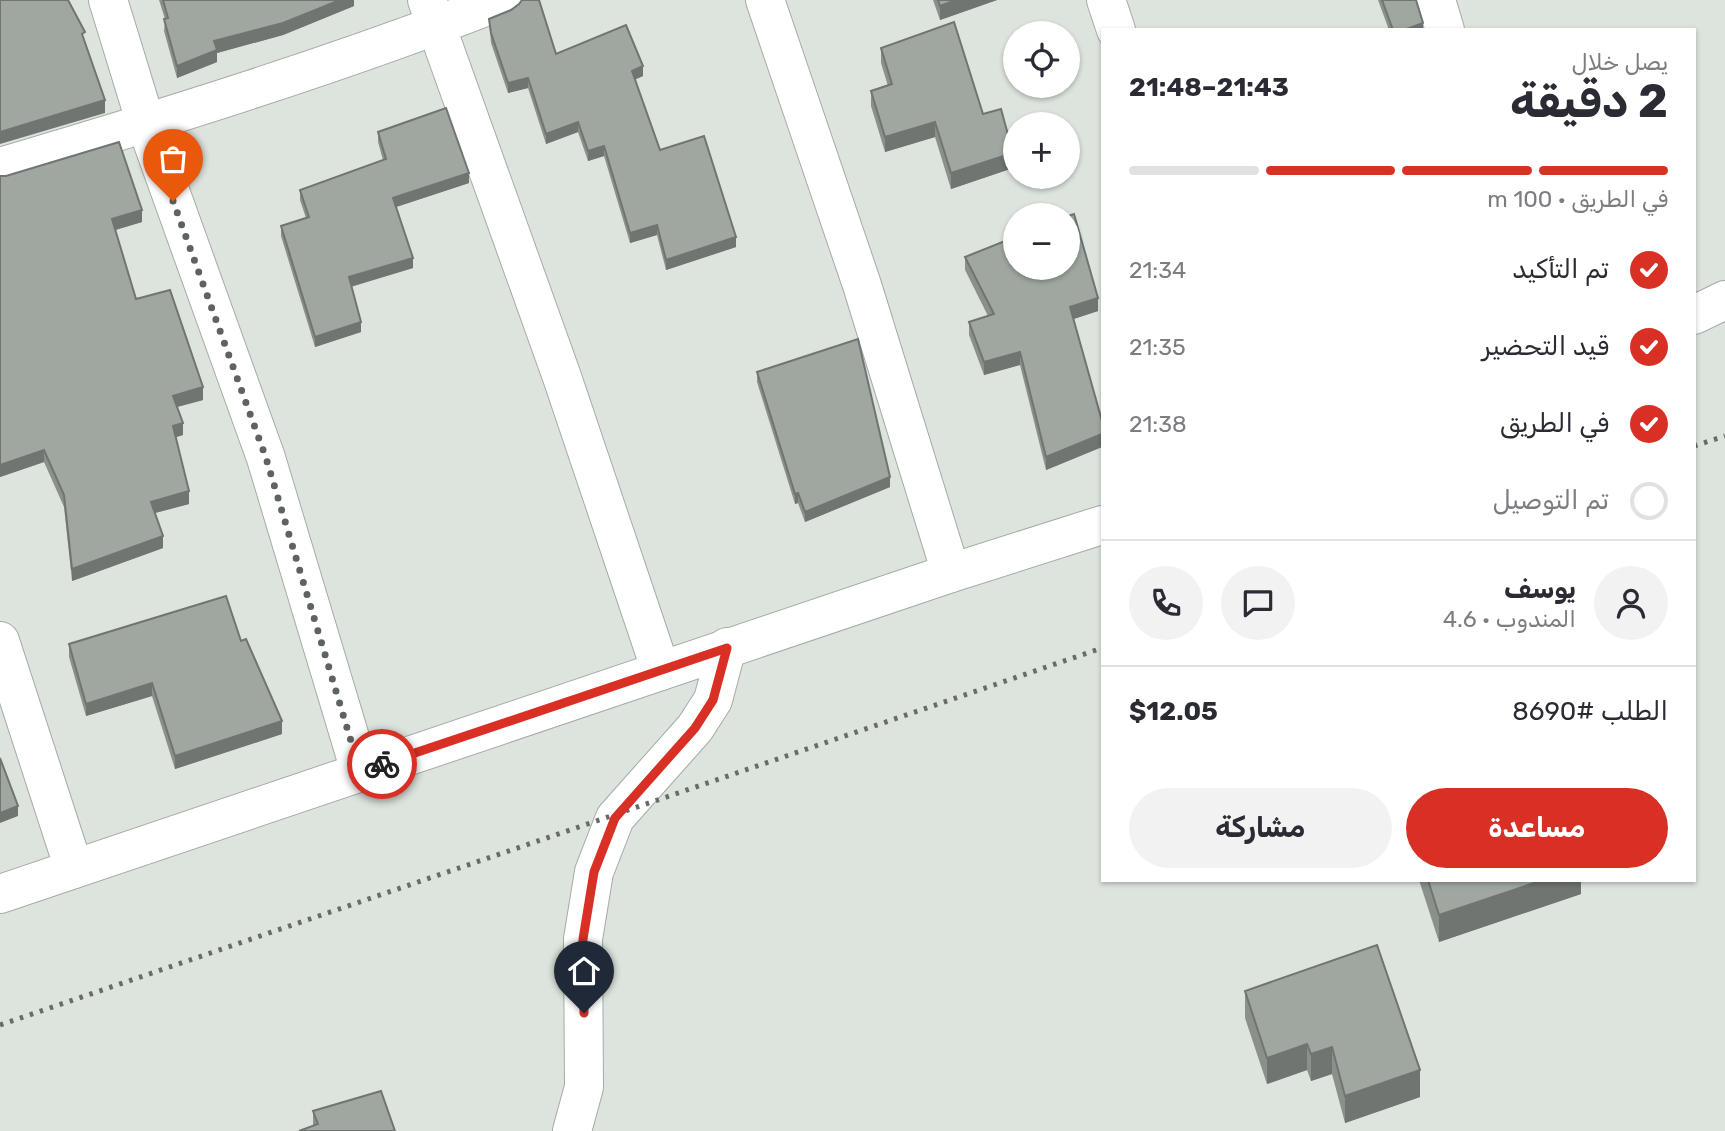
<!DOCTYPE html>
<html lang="ar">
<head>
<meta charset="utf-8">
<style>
	body { margin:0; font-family:Rubik,"Noto Naskh Arabic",sans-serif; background:#f2f2f3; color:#2b2b33; direction:rtl; height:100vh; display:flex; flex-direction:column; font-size:26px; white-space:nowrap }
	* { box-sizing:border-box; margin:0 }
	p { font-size:23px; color:#7c7c81 }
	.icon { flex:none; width:38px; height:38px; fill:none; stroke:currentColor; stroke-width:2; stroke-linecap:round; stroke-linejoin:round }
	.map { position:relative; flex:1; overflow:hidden; direction:ltr }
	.drawer { position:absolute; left:1101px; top:28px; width:595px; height:854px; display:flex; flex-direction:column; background:#fff; border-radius:0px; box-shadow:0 2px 5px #0004; direction:rtl }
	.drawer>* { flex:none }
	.buttons { position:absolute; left:1003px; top:21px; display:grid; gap:14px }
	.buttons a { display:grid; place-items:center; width:77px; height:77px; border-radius:50%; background:#fff; box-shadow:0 2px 5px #0004; font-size:35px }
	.pin { position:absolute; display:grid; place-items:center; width:60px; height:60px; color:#fff; margin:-72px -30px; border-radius:50% 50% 50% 0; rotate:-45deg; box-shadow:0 0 7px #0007 }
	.pin .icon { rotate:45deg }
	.courier { position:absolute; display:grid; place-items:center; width:70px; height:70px; margin:-35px; border:5px solid #d93025; border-radius:50%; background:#fff; color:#222; box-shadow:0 2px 9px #0007 }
	.summary em { font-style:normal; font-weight:700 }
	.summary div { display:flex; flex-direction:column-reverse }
	.summary { display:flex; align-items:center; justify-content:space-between; height:119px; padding:0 28px }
	h1 { font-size:46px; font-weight:700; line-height:52px }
	.bar { display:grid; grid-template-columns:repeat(4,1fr); gap:10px 7px; align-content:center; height:84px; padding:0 28px }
	.bar i { height:9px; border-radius:5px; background:#e1e1e2 }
	.bar .on { background:#d93025 }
	.bar p { grid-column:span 4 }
	.line { display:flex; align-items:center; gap:18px; padding:0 28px; border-top:2px solid #e1e1e2 }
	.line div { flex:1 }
	.round { display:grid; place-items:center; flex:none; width:74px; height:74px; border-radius:37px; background:#f2f2f3 }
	ol { padding:0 28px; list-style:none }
	li { display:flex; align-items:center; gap:21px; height:77px }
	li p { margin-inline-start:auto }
	li .icon { padding:7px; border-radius:50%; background:#d93025; color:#fff; stroke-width:4 }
	li:last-child { color:#7c7c81 }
	li i { width:38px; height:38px; border:4px solid #e1e1e2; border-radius:50% }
	.primary-button { display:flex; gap:14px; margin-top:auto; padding:14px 28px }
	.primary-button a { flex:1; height:80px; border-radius:42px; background:#d93025; color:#fff; font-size:28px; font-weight:700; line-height:80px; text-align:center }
	.primary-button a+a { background:#f2f2f3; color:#2b2b33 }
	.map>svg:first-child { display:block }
</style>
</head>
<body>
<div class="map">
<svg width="1725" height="1131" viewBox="0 0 1725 1131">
	<rect width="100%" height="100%" fill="#dce4dd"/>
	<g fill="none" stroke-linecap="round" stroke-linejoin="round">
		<defs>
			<g id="minor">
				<polyline points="108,0 146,124 266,458 360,771"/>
				<polyline points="427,0 562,377 661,671"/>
				<polyline points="765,0 862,285 951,573"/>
				<polyline points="1106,0 1116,30"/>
				<polyline points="1436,0 1445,30"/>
				<path d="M0 167C169 117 339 64 503 0"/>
				<polyline points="1694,315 1725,300"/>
				<polyline points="0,641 74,869"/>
				<polyline points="0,894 951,573 1102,525"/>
				<polyline points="572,1131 584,1087 583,939 594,872 615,818 695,728 713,700 727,647"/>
			</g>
		</defs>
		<use href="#minor" stroke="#a5aca6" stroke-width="40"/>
		<use href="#minor" stroke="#fff" stroke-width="38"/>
		<g stroke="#676c68" stroke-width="5" stroke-dasharray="3.5 7" stroke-linecap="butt">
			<polyline points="1694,446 1725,436"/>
			<polyline points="0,1025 1102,648"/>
		</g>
	</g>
	<g fill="#8a908a">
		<polygon points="159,0 354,0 354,6 283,35 217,53 217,62 177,78 164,31 165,19"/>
		<polygon points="933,0 997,0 940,20"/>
		<polygon points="1378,0 1416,0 1423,30 1389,30"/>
		<polygon points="519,4 556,54 643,76 635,79 660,150 736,247 666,270 657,235 630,243 604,156 588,161 578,132 546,144 528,88 508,93 491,43 489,19 511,10"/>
		<polygon points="881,48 983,114 1013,168 951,189 935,137 885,152 871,106 871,91 888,86 881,63"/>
		<polygon points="378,132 469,183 396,207 413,268 351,287 361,332 315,347 281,236 281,226 306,218 300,200 300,190 383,160 378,142"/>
		<polygon points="0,176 142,222 115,230 136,299 203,400 177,407 183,435 176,437 189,504 155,513 163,548 72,581 64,507 44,462 0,477"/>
		<polygon points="965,257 1098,311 1074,319 1102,421 1102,447 1046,470 1020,365 984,375 969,335 969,322 988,316 965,270"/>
		<polygon points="757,372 890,487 805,522 798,503 795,504 757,382"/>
		<polygon points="241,641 282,734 175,769 152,696 86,716 69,657 69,644"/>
		<polygon points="1419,880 1581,880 1581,894 1439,942"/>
		<polygon points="1245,991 1420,1097 1345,1123 1332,1074 1311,1081 1307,1070 1267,1084 1245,1018"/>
		<polygon points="313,1111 395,1131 313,1126"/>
	</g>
	<g fill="#707571">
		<polygon points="340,0 354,0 354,6 283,35 217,53 217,62 177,78 177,66 214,41"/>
		<polygon points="956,0 997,0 940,20 940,6"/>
		<polygon points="1423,23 1423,30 1404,30"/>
		<polygon points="643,66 643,76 632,81 632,71"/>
		<polygon points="528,78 528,88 508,93 508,83"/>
		<polygon points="105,100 105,113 0,144 0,132"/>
		<polygon points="578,122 578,132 546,144 546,134"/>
		<polygon points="935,122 935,137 885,152 885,137"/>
		<polygon points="604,146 604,156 588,161 588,151"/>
		<polygon points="1013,153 1013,168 951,189 951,173"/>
		<polygon points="469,173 469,183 393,208 393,198"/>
		<polygon points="142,210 142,222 112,231 112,219"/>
		<polygon points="657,225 657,235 630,243 630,233"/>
		<polygon points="736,237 736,247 666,270 666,260"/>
		<polygon points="413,258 413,268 349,287 349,277"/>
		<polygon points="1098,298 1098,311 1070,320 1070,307"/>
		<polygon points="361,322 361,332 315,347 315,337"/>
		<polygon points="1020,352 1020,365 984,375 984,362"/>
		<polygon points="203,387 203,400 173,408 173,396"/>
		<polygon points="183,423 183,435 173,438 173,426"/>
		<polygon points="1102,434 1102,447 1046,470 1046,457"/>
		<polygon points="44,450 44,462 0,477 0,465"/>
		<polygon points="890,477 890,487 805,522 805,512"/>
		<polygon points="189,491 189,504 151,514 151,502"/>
		<polygon points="798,493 798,503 795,504 795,494"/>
		<polygon points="163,536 163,548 72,581 72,569"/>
		<polygon points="152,683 152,696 86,716 86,704"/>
		<polygon points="282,721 282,734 175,769 175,756"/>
		<polygon points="18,806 18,816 0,823 0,813"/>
		<polygon points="1543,880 1581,880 1581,894 1439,942 1439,915"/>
		<polygon points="1307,1044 1307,1070 1267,1084 1267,1058"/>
		<polygon points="1332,1047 1332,1074 1311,1081 1311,1054"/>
		<polygon points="1420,1070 1420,1097 1345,1123 1345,1096"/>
	</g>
	<g fill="#a0a7a1" stroke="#707571" stroke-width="2">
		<polygon points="0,0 68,0 85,32 82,34 105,100 0,132"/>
		<polygon points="163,0 340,0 283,23 214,41 217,50 177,66 164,19 168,18"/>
		<polygon points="522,0 539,0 556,54 626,25 643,66 632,71 660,150 704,136 736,237 666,260 657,225 630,233 604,146 588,151 578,122 546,134 528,78 508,83 491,33 489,19 511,10 519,4"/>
		<polygon points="938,0 956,0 940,6"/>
		<polygon points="1382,0 1416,0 1423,23 1404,30 1393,30"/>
		<polygon points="954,22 983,114 1001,109 1013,153 951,173 935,122 885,137 871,91 892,84 881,48"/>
		<polygon points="446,108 469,173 393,198 413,258 349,277 361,322 315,337 281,226 309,217 300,190 386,159 378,132"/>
		<polygon points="119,142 142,210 112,219 136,299 170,290 203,387 173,396 183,423 173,426 189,491 151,502 163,536 72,569 64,495 44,450 0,465 0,176 6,176"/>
		<polygon points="1074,214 1098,298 1070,307 1102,421 1102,434 1046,457 1020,352 984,362 969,322 994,314 965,257 1015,237 1015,268 1068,268 1068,216"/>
		<polygon points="858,339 890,477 805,512 798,493 795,494 757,372"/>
		<polygon points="226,596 241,641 246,639 282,721 175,756 152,683 86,704 69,644"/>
		<polygon points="0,758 18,806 0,813"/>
		<polygon points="1428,880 1543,880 1439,915"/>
		<polygon points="1377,945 1420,1070 1345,1096 1332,1047 1311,1054 1307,1044 1267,1058 1245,991"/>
		<polygon points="381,1091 395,1131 299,1131 318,1124 313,1111"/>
	</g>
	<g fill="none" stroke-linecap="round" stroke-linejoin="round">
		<polyline stroke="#5e635f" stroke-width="7" stroke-dasharray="0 12.6" points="173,201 266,458 360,771 382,764"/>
		<polyline stroke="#d93025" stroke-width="9" points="382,764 727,648 713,700 695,728 615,818 594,872 583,939 584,1013"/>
	</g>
</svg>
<div class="buttons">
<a><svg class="icon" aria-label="locate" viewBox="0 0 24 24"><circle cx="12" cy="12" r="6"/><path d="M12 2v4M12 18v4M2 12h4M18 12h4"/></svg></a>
<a>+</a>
<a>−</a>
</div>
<div class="pin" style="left:173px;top:201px;background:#ea580c"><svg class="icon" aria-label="bag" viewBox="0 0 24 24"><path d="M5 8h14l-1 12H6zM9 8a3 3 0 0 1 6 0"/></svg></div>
<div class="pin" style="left:584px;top:1013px;background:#1f2937"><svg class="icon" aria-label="home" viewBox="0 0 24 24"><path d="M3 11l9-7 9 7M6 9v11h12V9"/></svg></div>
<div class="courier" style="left:382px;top:764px"><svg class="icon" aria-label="bike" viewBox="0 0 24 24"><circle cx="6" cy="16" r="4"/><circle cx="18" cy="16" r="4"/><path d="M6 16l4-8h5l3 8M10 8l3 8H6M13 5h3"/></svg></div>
<section class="drawer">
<div class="summary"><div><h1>2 دقيقة</h1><p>يصل خلال</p></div><em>21:43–21:48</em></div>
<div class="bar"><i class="on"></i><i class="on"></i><i class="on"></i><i></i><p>في الطريق · 100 m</p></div>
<ol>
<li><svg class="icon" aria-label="check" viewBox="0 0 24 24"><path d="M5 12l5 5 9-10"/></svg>تم التأكيد<p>21:34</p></li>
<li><svg class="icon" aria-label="check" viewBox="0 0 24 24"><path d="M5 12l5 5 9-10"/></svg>قيد التحضير<p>21:35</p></li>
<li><svg class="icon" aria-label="check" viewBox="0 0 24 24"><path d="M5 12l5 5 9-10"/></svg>في الطريق<p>21:38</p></li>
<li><i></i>تم التوصيل</li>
</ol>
<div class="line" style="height:126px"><a class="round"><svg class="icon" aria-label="person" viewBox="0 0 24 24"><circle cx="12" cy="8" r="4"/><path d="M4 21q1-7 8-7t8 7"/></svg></a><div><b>يوسف</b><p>المندوب · 4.6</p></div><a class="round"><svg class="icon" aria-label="chat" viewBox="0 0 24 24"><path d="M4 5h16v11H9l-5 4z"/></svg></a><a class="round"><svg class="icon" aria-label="phone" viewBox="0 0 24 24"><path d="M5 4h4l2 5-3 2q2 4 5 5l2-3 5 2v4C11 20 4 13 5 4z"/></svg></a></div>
<div class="line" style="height:91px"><div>الطلب #8690</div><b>$12.05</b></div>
<div class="primary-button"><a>مساعدة</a><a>مشاركة</a></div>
</section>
</div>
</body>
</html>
